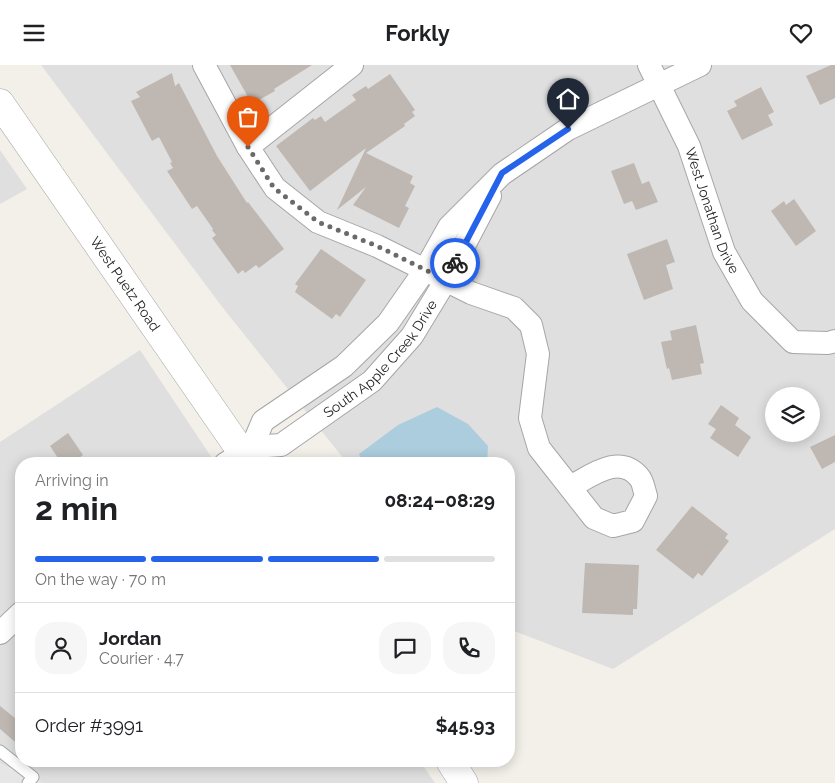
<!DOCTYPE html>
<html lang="en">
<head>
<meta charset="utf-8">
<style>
	body { margin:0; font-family:Raleway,sans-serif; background:#f6f6f6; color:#202124; height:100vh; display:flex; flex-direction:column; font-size:19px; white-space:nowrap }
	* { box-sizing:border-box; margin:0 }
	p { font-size:16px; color:#757577 }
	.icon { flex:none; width:28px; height:28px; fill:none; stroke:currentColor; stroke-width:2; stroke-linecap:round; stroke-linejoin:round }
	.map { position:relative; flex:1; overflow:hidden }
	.side { position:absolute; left:15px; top:392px; width:500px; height:310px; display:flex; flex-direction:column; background:#fff; border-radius:20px; box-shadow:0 2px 12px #0003 }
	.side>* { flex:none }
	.tools { position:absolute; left:765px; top:322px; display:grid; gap:10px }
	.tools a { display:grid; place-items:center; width:55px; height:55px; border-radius:50%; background:#fff; box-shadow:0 2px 12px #0003; font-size:25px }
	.pin { position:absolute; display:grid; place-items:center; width:42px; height:42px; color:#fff; margin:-51px -21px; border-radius:50% 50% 50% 0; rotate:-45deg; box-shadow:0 0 5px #0007 }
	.pin .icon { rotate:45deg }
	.courier { position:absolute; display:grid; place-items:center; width:50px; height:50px; margin:-25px; border:4px solid #2563eb; border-radius:50%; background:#fff; color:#222; box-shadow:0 1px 6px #0007 }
	.head em { font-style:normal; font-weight:700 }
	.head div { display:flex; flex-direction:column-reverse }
	.head { display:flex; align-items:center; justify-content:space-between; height:85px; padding:0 20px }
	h1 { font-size:32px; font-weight:700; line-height:38px }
	.bar { display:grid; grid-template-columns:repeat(4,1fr); gap:8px 5px; align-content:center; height:60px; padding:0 20px }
	.bar i { height:6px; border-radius:4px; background:#e0e0e0 }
	.bar .selected { background:#2563eb }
	.bar p { grid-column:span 4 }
	.line { display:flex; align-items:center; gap:12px; padding:0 20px; border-top:1px solid #e0e0e0 }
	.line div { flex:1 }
	.round { display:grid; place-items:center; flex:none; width:52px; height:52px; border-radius:20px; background:#f6f6f6 }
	header { display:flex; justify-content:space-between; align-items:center; height:65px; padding:0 20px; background:#fff; font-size:22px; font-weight:700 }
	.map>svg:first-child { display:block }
</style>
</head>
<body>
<header><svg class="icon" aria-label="menu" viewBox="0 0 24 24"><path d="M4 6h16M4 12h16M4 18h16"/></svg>Forkly<svg class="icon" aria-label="heart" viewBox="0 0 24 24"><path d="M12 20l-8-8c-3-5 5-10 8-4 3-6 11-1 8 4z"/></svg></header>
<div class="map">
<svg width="835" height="718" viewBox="0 0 835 718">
	<rect width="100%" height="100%" fill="#f2f0e9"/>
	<g fill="#e0dfdf" fill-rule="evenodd">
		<path d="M41 0H835V464L613 604 509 564V399H348L223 243ZM774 331H811V369H774Z"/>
		<polygon points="0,85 27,124 0,139"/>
		<polygon points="140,285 216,399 21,399 21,696 420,696 435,718 0,718 0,377"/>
	</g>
	<polygon fill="#e6e6e6" points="0,698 43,718 0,718"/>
	<polygon fill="#abcdde" points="437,342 468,359 488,381 487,399 364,399 359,389 398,360"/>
	<g fill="#bfb8b2">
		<polygon points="230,0 312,0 274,24 275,26 252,39"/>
		<polygon points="831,0 835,0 835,33 820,40 806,11"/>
		<polygon points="172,8 175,21 179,18 217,91 247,138 248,137 284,184 259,203 256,200 245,208 243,205 238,209 212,173 216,170 212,165 213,164 197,141 192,144 167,106 173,103 170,98 172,97 159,72 152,76 131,36 140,32 136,27"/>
		<polygon points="390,9 415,45 412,47 415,51 404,59 405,61 366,88 413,111 410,118 415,121 405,141 409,143 399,163 353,140 366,122 337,145 366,83 310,126 276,81 313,53 315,55 321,51 325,57 356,35 352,30 366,21 368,24"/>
		<polygon points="761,22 774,47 768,50 773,60 742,75 727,46 737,41 734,36"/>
		<polygon points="634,98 642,119 649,116 658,137 636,145 632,136 624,139 611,106"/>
		<polygon points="794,134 816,166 796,181 771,146 784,136 786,140"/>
		<polygon points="667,174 675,197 666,200 673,224 644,235 627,189"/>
		<polygon points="321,184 366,215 340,252 336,249 332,254 295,227 298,221 295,219"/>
		<polygon points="696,260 704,298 700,299 702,309 672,315 669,303 667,304 661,277 672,275 670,266"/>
		<polygon points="721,340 739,353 735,360 751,372 738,392 710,373 716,364 708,359"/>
		<polygon points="68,368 83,390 71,399 62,399 50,381"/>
		<polygon points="835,370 835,397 822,404 810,382"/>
		<polygon points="692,441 728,469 725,473 729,476 702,511 698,508 693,514 656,485"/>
		<polygon points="585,498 639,500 637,544 633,544 633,550 582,548"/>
		<polygon points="0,641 21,658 21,682 0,664"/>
	</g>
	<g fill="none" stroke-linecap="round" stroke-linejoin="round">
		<defs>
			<polyline id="service" points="0,686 33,712 28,718"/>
			<g id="minor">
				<path d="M204 0 248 82 275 123 318 157 377 181 471 228 514 243 531 260 538 289 530 353 539 383 594 453 613 461 633 456 646 431C644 425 643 416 639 412 619 388 591 411 570 422"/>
				<path id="s1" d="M649 0 689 81 724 187 752 236 793 277 828 278 835 276"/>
				<polyline points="248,82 352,0"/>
				<path id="s2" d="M252 382 281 380 372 316 412 271 446 215 490 131"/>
				<polyline points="225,399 252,382 263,356 344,301 388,258 425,205 449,162 502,109 568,64 700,0"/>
				<polyline points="0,568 21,548"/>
			</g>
			<g id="tertiary">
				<path id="s3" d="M0 38 250 399"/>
				<polyline points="450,696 464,718"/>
			</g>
		</defs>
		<use href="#service" stroke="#a6a6a6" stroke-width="13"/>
		<use href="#minor" stroke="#a6a6a6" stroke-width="24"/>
		<use href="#tertiary" stroke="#a6a6a6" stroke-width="29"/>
		<use href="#service" stroke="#fff" stroke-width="11"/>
		<use href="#minor" stroke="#fff" stroke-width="22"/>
		<use href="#tertiary" stroke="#fff" stroke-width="28"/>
	</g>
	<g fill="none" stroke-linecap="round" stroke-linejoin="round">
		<polyline stroke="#6b6a68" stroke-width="5" stroke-dasharray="0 9" points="248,82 274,123 318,157 377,181 446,215 455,198"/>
		<polyline stroke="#2563eb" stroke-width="6" points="455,198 502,108 568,64"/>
	</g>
	<g text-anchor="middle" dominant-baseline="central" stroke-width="4.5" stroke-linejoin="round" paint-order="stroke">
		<g font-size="14" fill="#222" stroke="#fff">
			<text stroke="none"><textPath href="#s1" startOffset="159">West Jonathan Drive</textPath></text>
			<text stroke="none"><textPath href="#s3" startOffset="220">West Puetz Road</textPath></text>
			<text stroke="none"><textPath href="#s2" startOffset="162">South Apple Creek Drive</textPath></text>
		</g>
	</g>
</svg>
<div class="tools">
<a><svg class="icon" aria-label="layers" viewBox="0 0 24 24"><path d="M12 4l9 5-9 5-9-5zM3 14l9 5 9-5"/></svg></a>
</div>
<div class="pin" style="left:248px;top:82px;background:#ea580c"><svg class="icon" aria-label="bag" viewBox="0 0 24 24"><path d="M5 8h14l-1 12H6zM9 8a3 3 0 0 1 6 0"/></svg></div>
<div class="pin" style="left:568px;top:64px;background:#1f2937"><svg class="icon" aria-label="home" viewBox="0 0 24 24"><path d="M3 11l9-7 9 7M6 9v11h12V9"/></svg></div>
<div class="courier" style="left:455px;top:198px"><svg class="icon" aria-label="bike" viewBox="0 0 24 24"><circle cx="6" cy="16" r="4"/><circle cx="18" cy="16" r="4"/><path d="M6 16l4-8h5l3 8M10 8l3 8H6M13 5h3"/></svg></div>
<section class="side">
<div class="head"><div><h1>2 min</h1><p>Arriving in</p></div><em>08:24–08:29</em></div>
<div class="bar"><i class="selected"></i><i class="selected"></i><i class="selected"></i><i></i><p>On the way · 70 m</p></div>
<div class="line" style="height:90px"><a class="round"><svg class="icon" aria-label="person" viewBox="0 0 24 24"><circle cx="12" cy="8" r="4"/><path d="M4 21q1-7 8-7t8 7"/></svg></a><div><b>Jordan</b><p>Courier · 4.7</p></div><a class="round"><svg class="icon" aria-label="chat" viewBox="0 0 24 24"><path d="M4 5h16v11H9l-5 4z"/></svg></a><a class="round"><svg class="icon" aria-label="phone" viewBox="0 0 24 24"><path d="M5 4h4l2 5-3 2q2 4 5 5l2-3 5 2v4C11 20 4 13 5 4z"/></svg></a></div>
<div class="line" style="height:65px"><div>Order #3991</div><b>$45.93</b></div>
</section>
</div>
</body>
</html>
